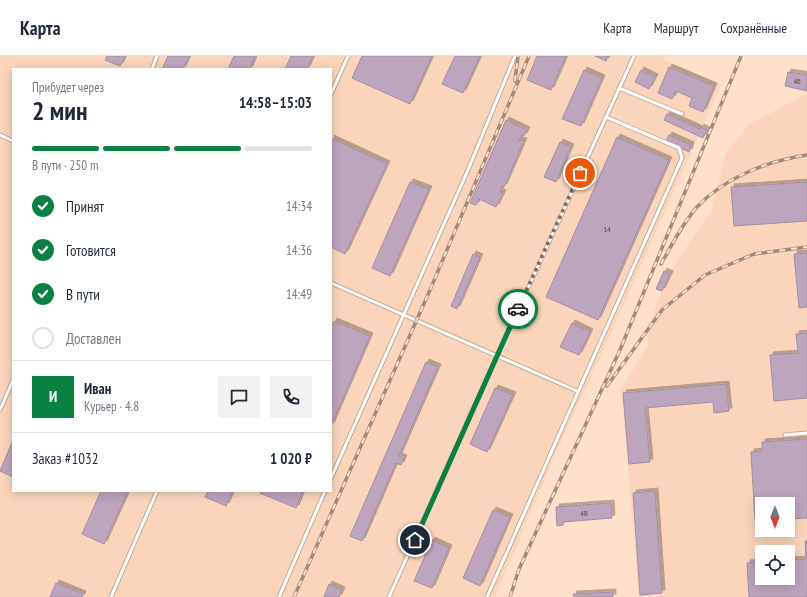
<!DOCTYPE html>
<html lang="ru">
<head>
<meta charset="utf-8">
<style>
	body { margin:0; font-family:"PT Sans Narrow",sans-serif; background:#f2f2f3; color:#1f2937; height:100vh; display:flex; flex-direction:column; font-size:15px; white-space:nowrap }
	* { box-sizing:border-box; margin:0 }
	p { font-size:13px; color:#747a83 }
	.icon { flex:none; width:22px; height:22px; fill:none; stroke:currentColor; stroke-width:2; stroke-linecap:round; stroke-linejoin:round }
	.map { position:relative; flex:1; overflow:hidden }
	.drawer { position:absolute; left:12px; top:12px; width:320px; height:424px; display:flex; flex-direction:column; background:#fff; border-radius:0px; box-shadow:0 2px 10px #0003 }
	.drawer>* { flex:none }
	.needle { width:26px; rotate:180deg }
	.controls { position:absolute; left:755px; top:441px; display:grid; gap:8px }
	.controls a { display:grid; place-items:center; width:40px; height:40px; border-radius:0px; background:#fff; box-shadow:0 2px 10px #0003; font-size:20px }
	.pin { position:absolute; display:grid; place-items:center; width:34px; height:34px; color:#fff; margin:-17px; border:2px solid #fff; border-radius:50%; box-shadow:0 1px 4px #0007 }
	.courier { position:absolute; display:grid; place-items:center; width:40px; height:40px; margin:-20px; border:3px solid #0b8043; border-radius:50%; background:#fff; color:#222; box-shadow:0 1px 5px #0007 }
	.overview em { font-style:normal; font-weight:800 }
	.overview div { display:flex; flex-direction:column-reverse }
	.overview { display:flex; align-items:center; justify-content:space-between; height:68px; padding:0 20px }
	h1 { font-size:26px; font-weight:800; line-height:30px }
	.bar { display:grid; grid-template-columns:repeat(4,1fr); gap:6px 4px; align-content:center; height:48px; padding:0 20px }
	.bar i { height:5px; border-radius:3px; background:#e0e1e3 }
	.bar .selected { background:#0b8043 }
	.bar p { grid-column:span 4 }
	.line { display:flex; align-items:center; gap:10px; padding:0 20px; border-top:1px solid #e0e1e3 }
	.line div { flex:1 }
	.round { display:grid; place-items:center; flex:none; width:42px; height:42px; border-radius:0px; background:#f2f2f3 }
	ol { padding:0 20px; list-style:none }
	li { display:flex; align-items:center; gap:12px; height:44px }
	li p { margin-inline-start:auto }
	li .icon { padding:4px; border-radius:50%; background:#0b8043; color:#fff; stroke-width:4 }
	li:last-child { color:#747a83 }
	li i { width:22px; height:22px; border:2px solid #e0e1e3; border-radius:50% }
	header { display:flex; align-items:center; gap:24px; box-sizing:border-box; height:56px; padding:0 20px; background:#fff; border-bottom:1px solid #e0e1e3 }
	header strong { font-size:19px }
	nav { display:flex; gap:22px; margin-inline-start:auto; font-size:14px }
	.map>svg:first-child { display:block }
</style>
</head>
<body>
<header>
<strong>Карта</strong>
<nav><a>Карта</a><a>Маршрут</a><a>Сохранённые</a></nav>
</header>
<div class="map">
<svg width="807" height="541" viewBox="0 0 807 541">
	<defs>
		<filter id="shadow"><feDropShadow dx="3" dy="-3" stdDeviation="0" flood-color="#0004"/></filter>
	</defs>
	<rect width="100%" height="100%" fill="#fee0cb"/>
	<g fill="#fad5bc" fill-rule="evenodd">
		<path d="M0 0H664L663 4 721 29 601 300 567 372 495 541H0ZM13 13H331V435H13Z"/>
		<path d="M807 38V541H639L621 333 647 292 648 273 666 221 712 154 725 98 749 68ZM762 448H788V474H762ZM762 496H788V522H762Z"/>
	</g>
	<g fill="#bda5bd" stroke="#a48ca4" filter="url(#shadow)">
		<polygon points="107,0 125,0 120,10 105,4"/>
		<polygon points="168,0 189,0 183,13 162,13"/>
		<polygon points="234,0 255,0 250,13 228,13"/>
		<polygon points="291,0 313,0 307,13 285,13"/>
		<polygon points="362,0 432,0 410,48 352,22"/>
		<polygon points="455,0 480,0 463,37 442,28"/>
		<polygon points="537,0 566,0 551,34 527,24"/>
		<polygon points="595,0 608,0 606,5"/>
		<polygon points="669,11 714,30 703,56 689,50 692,42 676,35 672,43 658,37"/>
		<polygon points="584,14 602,22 581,70 562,63"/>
		<polygon points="641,14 655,21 649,33 635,26"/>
		<polygon points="788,16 807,19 807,35 785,30"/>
		<polygon points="667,58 700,73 701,71 707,74 703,82 664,64"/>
		<polygon points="506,64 527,74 524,80 522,79 519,84 524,85 504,131 502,130 500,136 503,137 496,151 479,143 476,149 470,147"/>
		<polygon points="669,79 691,89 689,96 666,85"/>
		<polygon points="617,81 669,104 598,264 546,241"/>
		<polygon points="331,82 387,108 345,198 331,191"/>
		<polygon points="560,86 571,91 556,126 544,121"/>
		<polygon points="410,126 429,133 390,220 372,212"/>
		<polygon points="807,126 807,165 734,170 731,131"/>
		<polygon points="807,197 807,251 799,252 794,198"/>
		<polygon points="473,198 480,201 457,253 451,250"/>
		<polygon points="664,215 670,218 662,235 656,233"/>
		<polygon points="334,265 370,280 331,370 331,272"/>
		<polygon points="572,267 590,276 579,299 560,291"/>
		<polygon points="807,277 807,342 774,345 770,299 798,297 796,278"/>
		<polygon points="426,306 438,311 399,400 404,402 401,409 396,407 362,485 350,480"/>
		<polygon points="726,328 729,355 714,357 713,346 645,352 650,406 629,408 623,337"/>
		<polygon points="495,332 513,339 487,396 470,388"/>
		<polygon points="807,383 807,462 788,463 788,448 762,448 762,464 755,465 751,396 762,395 762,386"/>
		<polygon points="13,384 13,421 0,415"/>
		<polygon points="101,435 128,435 104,488 82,478"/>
		<polygon points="208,435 233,435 226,450 205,441"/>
		<polygon points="261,435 303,435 296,452 260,437"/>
		<polygon points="655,435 662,537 640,539 633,437"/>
		<polygon points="611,447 612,462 563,466 563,469 557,470 556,451"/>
		<polygon points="493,454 510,461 480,530 463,522"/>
		<polygon points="432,484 449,492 432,532 414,525"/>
		<polygon points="805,485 807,485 807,541 749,541 747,507 762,506 762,522 788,522 788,504 806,503"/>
		<polygon points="56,527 83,538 82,541 50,541"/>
		<polygon points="329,528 342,534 339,541 324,541"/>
		<polygon points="613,536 613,541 574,541 573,538"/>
	</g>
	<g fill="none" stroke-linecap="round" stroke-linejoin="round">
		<defs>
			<g id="service">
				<polyline points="152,13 157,0"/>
				<polyline points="619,32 682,58"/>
				<polyline points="331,38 348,0"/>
				<polyline points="0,79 13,85"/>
				<polyline points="331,227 577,335"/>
				<polyline points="0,354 13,324"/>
				<polyline points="785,379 807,377"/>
				<polyline points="331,422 468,114 515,0"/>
				<polyline points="111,541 157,435"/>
				<polyline points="279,541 325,435"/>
				<polyline points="389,541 497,300 634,0"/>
				<polyline points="487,541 682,102 679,92 606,61"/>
			</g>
		</defs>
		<use href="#service" stroke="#c6a996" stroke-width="5"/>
		<use href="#service" stroke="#fff" stroke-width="3"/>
		<defs>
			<g id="rail">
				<polyline points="515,25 518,0"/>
				<path d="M661 208C672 189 682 168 697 151 725 121 768 105 807 99"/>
				<polyline points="607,330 662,254 705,219 754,198 807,191"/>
				<polyline points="294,541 430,234 529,0"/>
				<polyline points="510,541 519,513 620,294 741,0"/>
			</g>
		</defs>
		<use href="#rail" stroke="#a18b7c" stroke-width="3.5"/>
		<use href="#rail" stroke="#fee0cb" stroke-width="2" stroke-dasharray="6" stroke-linecap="butt"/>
	</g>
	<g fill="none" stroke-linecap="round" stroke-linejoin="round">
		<polyline stroke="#7c6a5d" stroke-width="4" stroke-dasharray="0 7.2" points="518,253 580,117"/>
		<polyline stroke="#0b8043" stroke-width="5" points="415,484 518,253"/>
	</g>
	<g text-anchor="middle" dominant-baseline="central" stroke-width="3" stroke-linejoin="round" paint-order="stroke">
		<g font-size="8" fill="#584949">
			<text x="797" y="25">4Б</text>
			<text x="607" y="173">14</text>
			<text x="584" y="457">4В</text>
		</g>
	</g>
</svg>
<div class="controls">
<a><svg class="needle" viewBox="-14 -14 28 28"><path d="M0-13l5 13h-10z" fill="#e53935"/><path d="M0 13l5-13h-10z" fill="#747a83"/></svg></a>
<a><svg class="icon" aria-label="locate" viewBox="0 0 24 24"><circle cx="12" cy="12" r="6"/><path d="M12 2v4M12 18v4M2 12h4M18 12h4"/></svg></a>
</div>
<div class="pin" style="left:580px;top:117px;background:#ea580c"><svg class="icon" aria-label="bag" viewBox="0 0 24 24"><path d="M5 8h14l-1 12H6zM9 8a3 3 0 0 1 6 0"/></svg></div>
<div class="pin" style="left:415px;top:484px;background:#1f2937"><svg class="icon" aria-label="home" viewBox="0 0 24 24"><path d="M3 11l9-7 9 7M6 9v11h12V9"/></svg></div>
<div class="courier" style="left:518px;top:253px"><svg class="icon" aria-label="car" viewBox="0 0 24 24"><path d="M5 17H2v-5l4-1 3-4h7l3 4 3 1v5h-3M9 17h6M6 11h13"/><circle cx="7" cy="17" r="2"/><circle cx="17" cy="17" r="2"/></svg></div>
<section class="drawer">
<div class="overview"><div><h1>2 мин</h1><p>Прибудет через</p></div><em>14:58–15:03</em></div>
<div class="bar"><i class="selected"></i><i class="selected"></i><i class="selected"></i><i></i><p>В пути · 250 m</p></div>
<ol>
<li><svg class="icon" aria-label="check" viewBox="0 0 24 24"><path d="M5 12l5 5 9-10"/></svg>Принят<p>14:34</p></li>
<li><svg class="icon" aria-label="check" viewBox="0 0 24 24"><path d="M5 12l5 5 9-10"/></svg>Готовится<p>14:36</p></li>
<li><svg class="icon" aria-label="check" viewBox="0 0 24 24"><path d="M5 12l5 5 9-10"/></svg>В пути<p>14:49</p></li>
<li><i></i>Доставлен</li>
</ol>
<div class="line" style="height:72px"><b class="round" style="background:#0b8043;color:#fff">И</b><div><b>Иван</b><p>Курьер · 4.8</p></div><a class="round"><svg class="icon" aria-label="chat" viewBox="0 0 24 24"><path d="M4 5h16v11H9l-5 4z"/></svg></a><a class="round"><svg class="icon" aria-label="phone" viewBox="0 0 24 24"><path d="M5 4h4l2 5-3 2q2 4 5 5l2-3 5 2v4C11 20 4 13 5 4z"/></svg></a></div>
<div class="line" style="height:52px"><div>Заказ #1032</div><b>1 020 ₽</b></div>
</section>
</div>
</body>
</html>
